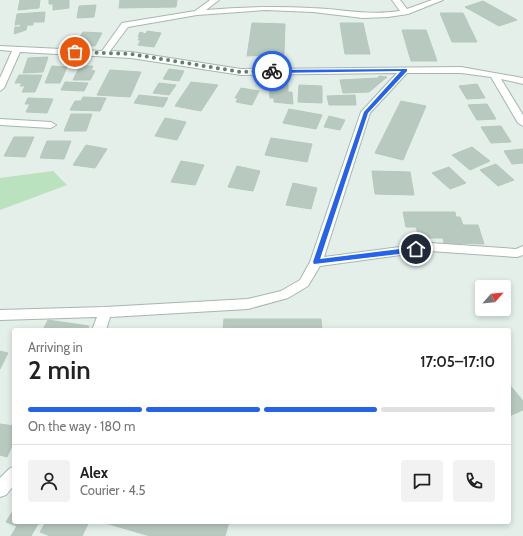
<!DOCTYPE html>
<html lang="en">
<head>
<meta charset="utf-8">
<style>
	body { margin:0; font-family:Cabin,sans-serif; background:#f2f2f2; color:#222; height:100vh; display:flex; flex-direction:column; font-size:15px; white-space:nowrap }
	* { box-sizing:border-box; margin:0 }
	p { font-size:13px; color:#767676 }
	.icon { flex:none; width:22px; height:22px; fill:none; stroke:currentColor; stroke-width:2; stroke-linecap:round; stroke-linejoin:round }
	.map { position:relative; flex:1; overflow:hidden }
	.details { position:absolute; left:12px; top:328px; width:499px; height:196px; display:flex; flex-direction:column; background:#fff; border-radius:4px; box-shadow:0 2px 6px #0003 }
	.details>* { flex:none }
	.needle { width:26px; rotate:63deg }
	.controls { position:absolute; left:475px; top:280px; display:grid; gap:8px }
	.controls a { display:grid; place-items:center; width:36px; height:36px; border-radius:4px; background:#fff; box-shadow:0 2px 6px #0003; font-size:20px }
	.pin { position:absolute; display:grid; place-items:center; width:34px; height:34px; color:#fff; margin:-17px; border:2px solid #fff; border-radius:50%; box-shadow:0 1px 4px #0007 }
	.courier { position:absolute; display:grid; place-items:center; width:40px; height:40px; margin:-20px; border:3px solid #2563eb; border-radius:50%; background:#fff; color:#222; box-shadow:0 1px 5px #0007 }
	.summary em { font-style:normal; font-weight:600 }
	.summary div { display:flex; flex-direction:column-reverse }
	.summary { display:flex; align-items:center; justify-content:space-between; height:68px; padding:0 16px }
	h1 { font-size:26px; font-weight:600; line-height:30px }
	.bar { display:grid; grid-template-columns:repeat(4,1fr); gap:6px 4px; align-content:center; height:48px; padding:0 16px }
	.bar i { height:5px; border-radius:3px; background:#e0e0e0 }
	.bar .active { background:#2563eb }
	.bar p { grid-column:span 4 }
	.line { display:flex; align-items:center; gap:10px; padding:0 16px; border-top:1px solid #e0e0e0 }
	.line div { flex:1 }
	.round { display:grid; place-items:center; flex:none; width:42px; height:42px; border-radius:4px; background:#f2f2f2 }
	.map>svg:first-child { display:block }
</style>
</head>
<body>
<div class="map">
<svg width="523" height="536" viewBox="0 0 523 536">
	<rect width="100%" height="100%" fill="#e3efe8"/>
	<polygon fill="#bae2be" points="53,171 67,185 0,210 0,178"/>
	<g fill="#b8cac0" stroke="#b5c9be">
		<polygon points="20,0 40,0 39,8 18,10"/>
		<polygon points="49,0 69,0 69,8 53,10 53,4 49,4"/>
		<polygon points="120,0 177,0 176,7 119,8"/>
		<polygon points="483,1 517,20 499,26 465,7"/>
		<polygon points="96,5 94,17 77,18 79,6"/>
		<polygon points="45,12 44,22 33,22 33,25 27,25 26,30 14,34 15,27 20,27 21,24 15,25 17,14"/>
		<polygon points="440,13 463,13 477,42 452,42"/>
		<polygon points="252,23 285,24 284,54 247,56"/>
		<polygon points="340,23 363,23 370,54 345,54"/>
		<polygon points="402,30 426,30 437,61 411,61"/>
		<polygon points="147,31 161,33 154,47 138,45 141,40 138,40 140,37 138,37 140,32 146,34"/>
		<polygon points="83,32 102,33 95,46 75,44"/>
		<polygon points="48,57 43,72 23,73 28,58"/>
		<polygon points="52,66 67,67 60,83 45,83"/>
		<polygon points="80,66 93,66 91,70 95,71 90,80 73,80"/>
		<polygon points="169,69 184,71 179,81 163,79"/>
		<polygon points="110,70 141,72 130,97 97,95"/>
		<polygon points="19,75 42,75 35,92 22,92 25,86 20,86 22,83 15,83"/>
		<polygon points="379,76 387,77 369,92 343,93 340,80 378,78"/>
		<polygon points="65,82 88,83 84,91 61,90"/>
		<polygon points="191,82 218,85 201,111 175,106"/>
		<polygon points="159,83 176,85 169,95 153,93"/>
		<polygon points="269,84 288,84 288,92 292,92 293,104 274,102 274,98 270,98"/>
		<polygon points="477,84 485,98 467,99 459,86"/>
		<polygon points="299,85 322,86 322,103 298,102"/>
		<polygon points="241,88 259,91 252,105 236,102 238,98 235,98"/>
		<polygon points="139,95 168,98 163,107 134,103"/>
		<polygon points="355,95 356,105 329,105 327,96"/>
		<polygon points="83,97 106,98 100,111 70,110 75,101 81,101"/>
		<polygon points="28,98 53,99 47,113 26,112 30,104 25,104"/>
		<polygon points="401,101 426,106 403,160 375,153"/>
		<polygon points="487,104 496,119 477,120 468,105"/>
		<polygon points="289,109 322,115 316,129 283,123"/>
		<polygon points="71,114 92,114 86,131 64,131"/>
		<polygon points="329,116 345,120 340,130 324,127"/>
		<polygon points="165,118 186,122 177,140 155,136"/>
		<polygon points="501,126 511,142 491,143 481,127"/>
		<polygon points="14,137 34,137 25,157 4,156"/>
		<polygon points="271,138 312,144 307,162 265,155"/>
		<polygon points="47,141 71,141 64,159 40,158"/>
		<polygon points="86,145 107,149 95,168 73,165"/>
		<polygon points="472,147 490,161 470,170 452,155"/>
		<polygon points="523,149 523,163 512,164 504,151"/>
		<polygon points="181,161 204,165 195,185 171,182"/>
		<polygon points="496,164 514,180 498,186 480,170"/>
		<polygon points="237,166 260,171 253,191 228,187"/>
		<polygon points="449,167 466,183 450,189 432,173"/>
		<polygon points="372,171 410,172 414,195 375,194"/>
		<polygon points="293,183 317,188 311,209 286,205"/>
		<polygon points="403,212 455,212 456,217 460,217 463,225 478,225 484,244 444,243 443,238 419,238 416,227 406,227"/>
		<polygon points="224,319 321,319 322,330 223,330"/>
		<polygon points="48,320 89,326 87,330 43,330"/>
		<polygon points="0,351 8,353 0,369"/>
		<polygon points="509,384 523,401 523,410 509,416"/>
		<polygon points="0,424 14,426 14,441 7,457 0,455"/>
		<polygon points="14,509 14,522 39,522 31,536 11,536 17,526 6,522"/>
		<polygon points="46,522 89,522 82,536 50,536 40,532"/>
		<polygon points="102,522 229,522 225,536 150,536"/>
	</g>
	<g fill="none" stroke-linecap="round" stroke-linejoin="round">
		<defs>
			<g id="minor">
				<path d="M210 0H219L206 10C241 7 276 6 311 8 343 9 367 16 400 11L392 0H400L407 9 432 0H443L408 14 388 17 363 18 313 12 266 10 197 15 128 27 110 51 131 52 241 69 461 67 523 78V84L501 79 523 115V126L518 123 491 77 461 73H407L370 113 324 257 430 243 516 249 523 246V255L517 257 430 251 320 266 308 286 288 298 248 309 110 317 106 330H92L97 317 0 320V310L105 307 248 299 281 291 300 280 310 262 361 112 397 73 241 75 131 58 20 52 4 88 0 91V78L12 51 0 50V46L102 51 122 23 195 11Z"/>
				<polygon points="0,119 51,122 56,125 51,128 0,125"/>
				<polygon points="14,466 14,485 6,495 0,497 0,478 9,469"/>
			</g>
		</defs>
		<use href="#minor" stroke="#a5b8ae" stroke-width="2"/>
		<use href="#minor" fill="#fff" fill-rule="evenodd"/>
	</g>
	<polygon fill="#2563eb" points="407,69 407,71 368,113 320,259 416,247 419,249 416,252 314,264 313,262 364,112 401,71 272,73 270,71 272,70"/>
	<g fill="none" stroke-linecap="round" stroke-linejoin="round">
		<polyline stroke="#647f73" stroke-width="4" stroke-dasharray="0 7.2" points="75,52 131,54 241,72 272,71"/>
	</g>
</svg>
<div class="controls">
<a><svg class="needle" viewBox="-14 -14 28 28"><path d="M0-13l5 13h-10z" fill="#e53935"/><path d="M0 13l5-13h-10z" fill="#767676"/></svg></a>
</div>
<div class="pin" style="left:75px;top:52px;background:#ea580c"><svg class="icon" aria-label="bag" viewBox="0 0 24 24"><path d="M5 8h14l-1 12H6zM9 8a3 3 0 0 1 6 0"/></svg></div>
<div class="pin" style="left:416px;top:249px;background:#1f2937"><svg class="icon" aria-label="home" viewBox="0 0 24 24"><path d="M3 11l9-7 9 7M6 9v11h12V9"/></svg></div>
<div class="courier" style="left:272px;top:71px"><svg class="icon" aria-label="bike" viewBox="0 0 24 24"><circle cx="6" cy="16" r="4"/><circle cx="18" cy="16" r="4"/><path d="M6 16l4-8h5l3 8M10 8l3 8H6M13 5h3"/></svg></div>
<section class="details">
<div class="summary"><div><h1>2 min</h1><p>Arriving in</p></div><em>17:05–17:10</em></div>
<div class="bar"><i class="active"></i><i class="active"></i><i class="active"></i><i></i><p>On the way · 180 m</p></div>
<div class="line" style="height:72px"><a class="round"><svg class="icon" aria-label="person" viewBox="0 0 24 24"><circle cx="12" cy="8" r="4"/><path d="M4 21q1-7 8-7t8 7"/></svg></a><div><b>Alex</b><p>Courier · 4.5</p></div><a class="round"><svg class="icon" aria-label="chat" viewBox="0 0 24 24"><path d="M4 5h16v11H9l-5 4z"/></svg></a><a class="round"><svg class="icon" aria-label="phone" viewBox="0 0 24 24"><path d="M5 4h4l2 5-3 2q2 4 5 5l2-3 5 2v4C11 20 4 13 5 4z"/></svg></a></div>
</section>
</div>
</body>
</html>
